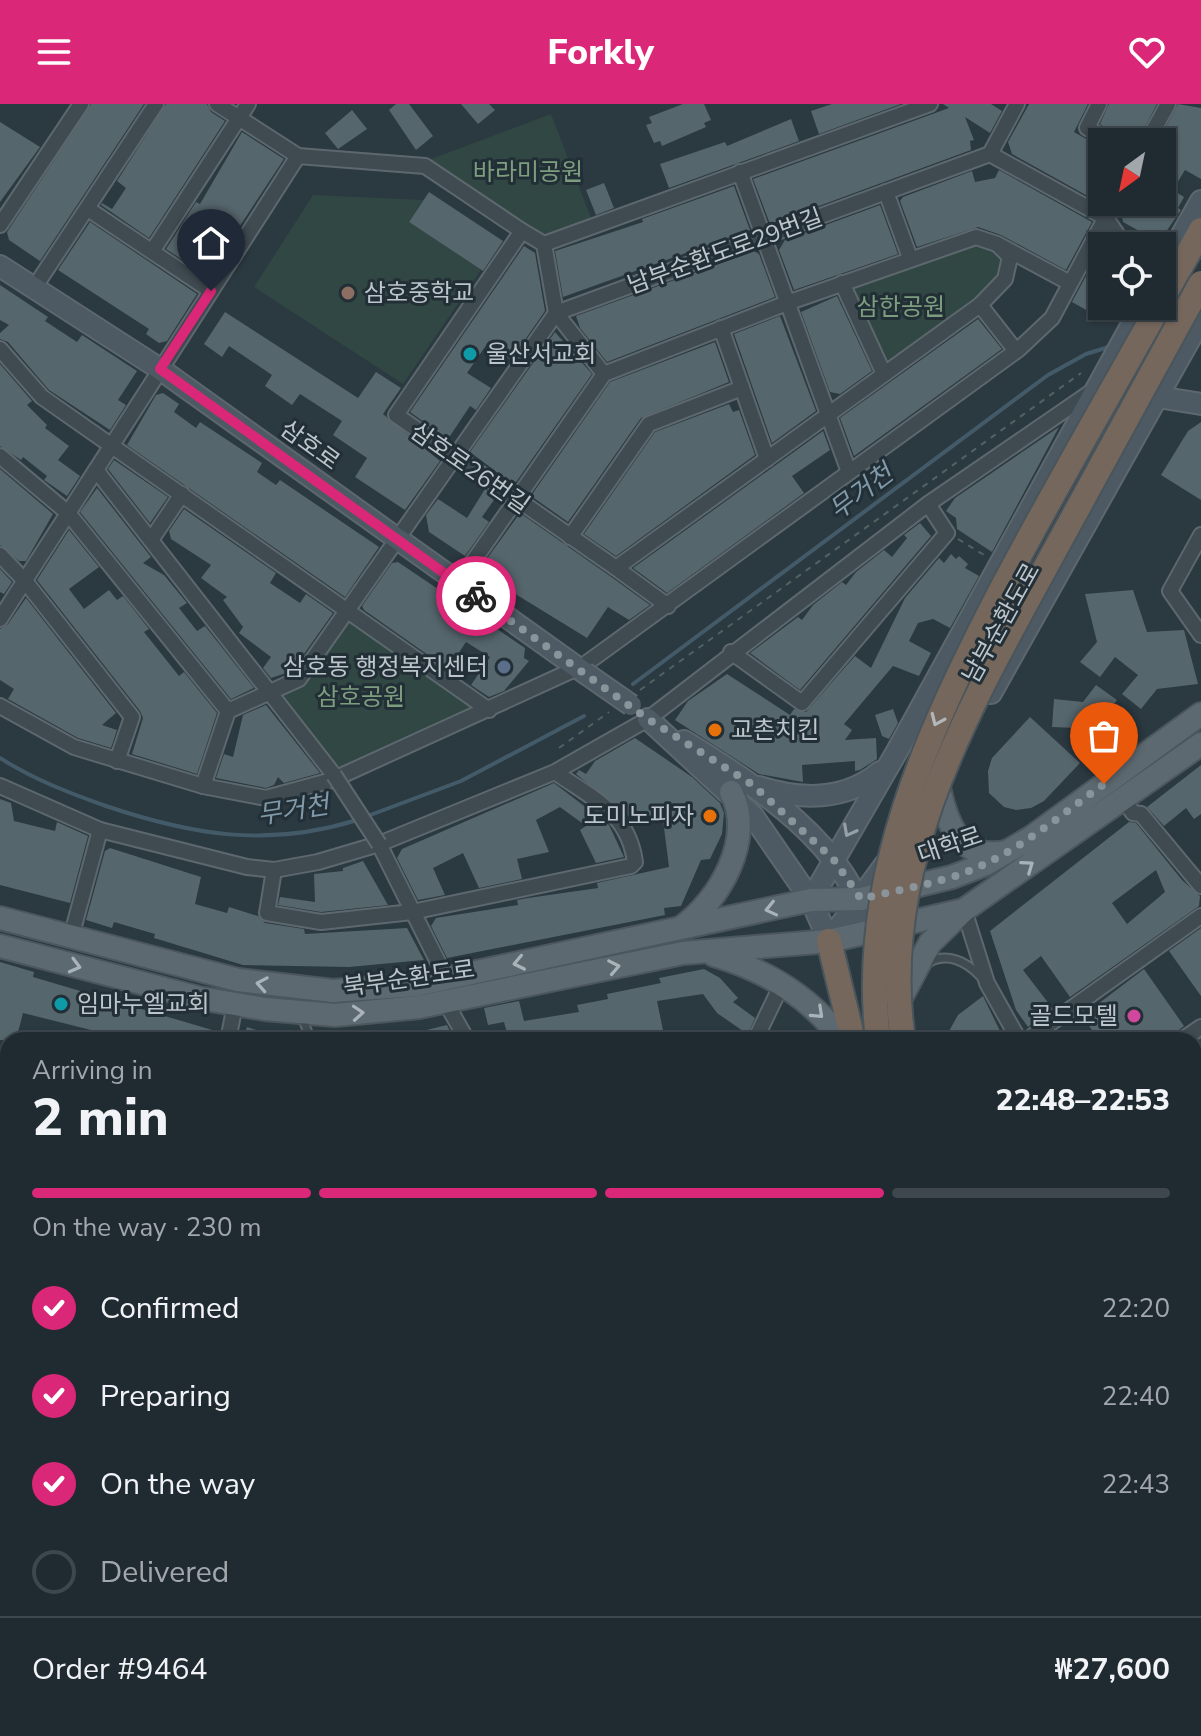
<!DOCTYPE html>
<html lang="en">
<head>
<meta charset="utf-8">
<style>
	body { margin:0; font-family:"Nunito Sans","Noto Sans KR",sans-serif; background:#283339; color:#f1f3f6; height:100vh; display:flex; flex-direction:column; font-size:30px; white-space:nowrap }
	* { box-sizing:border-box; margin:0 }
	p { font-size:26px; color:#a2a7ab }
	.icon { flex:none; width:44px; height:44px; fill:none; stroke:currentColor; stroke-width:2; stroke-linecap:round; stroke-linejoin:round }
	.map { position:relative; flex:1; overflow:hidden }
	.side { position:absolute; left:0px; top:928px; width:1202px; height:704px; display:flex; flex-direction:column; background:#202b31; border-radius:24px 24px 0 0; box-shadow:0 2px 6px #0004,0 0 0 2px #3d474d }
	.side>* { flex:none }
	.needle { width:52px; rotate:213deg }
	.tools { position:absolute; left:1088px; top:24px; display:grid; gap:16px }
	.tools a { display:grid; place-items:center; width:88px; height:88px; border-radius:0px; background:#202b31; box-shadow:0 2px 6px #0004,0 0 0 2px #3d474d; font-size:40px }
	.pin { position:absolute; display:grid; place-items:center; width:68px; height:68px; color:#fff; margin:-82px -34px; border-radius:50% 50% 50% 0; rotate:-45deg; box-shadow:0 0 8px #0007 }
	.pin .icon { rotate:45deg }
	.courier { position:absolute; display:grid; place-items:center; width:80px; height:80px; margin:-40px; border:6px solid #db2777; border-radius:50%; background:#fff; color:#222; box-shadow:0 2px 10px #0007 }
	.summary em { font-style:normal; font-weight:800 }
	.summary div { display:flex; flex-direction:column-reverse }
	.summary { display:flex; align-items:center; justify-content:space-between; height:136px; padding:0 32px }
	h1 { font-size:52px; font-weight:800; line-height:60px }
	.bar { display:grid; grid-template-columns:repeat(4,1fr); gap:12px 8px; align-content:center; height:96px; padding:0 32px }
	.bar i { height:10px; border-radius:6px; background:#3d474d }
	.bar .current { background:#db2777 }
	.bar p { grid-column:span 4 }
	.line { display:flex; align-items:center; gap:20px; padding:0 32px; border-top:2px solid #3d474d }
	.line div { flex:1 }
	ol { padding:0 32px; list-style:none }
	li { display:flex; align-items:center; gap:24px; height:88px }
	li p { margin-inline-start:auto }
	li .icon { padding:8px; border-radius:50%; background:#db2777; color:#fff; stroke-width:4 }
	li:last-child { color:#a2a7ab }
	li i { width:44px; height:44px; border:4px solid #3d474d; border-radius:50% }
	header { display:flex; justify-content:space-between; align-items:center; height:104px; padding:0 32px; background:#db2777; color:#fff; font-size:36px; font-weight:800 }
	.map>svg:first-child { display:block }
</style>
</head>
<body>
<header><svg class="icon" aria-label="menu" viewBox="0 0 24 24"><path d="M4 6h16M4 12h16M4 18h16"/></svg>Forkly<svg class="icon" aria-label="heart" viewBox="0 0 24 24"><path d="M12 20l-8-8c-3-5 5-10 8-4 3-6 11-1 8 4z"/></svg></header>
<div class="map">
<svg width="1201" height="1632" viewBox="0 0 1201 1632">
	<rect width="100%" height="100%" fill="#2b3941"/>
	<g fill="#314743">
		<polygon points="551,10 591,114 546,133 426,57"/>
		<polygon points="313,91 423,96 409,118 481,166 403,280 254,183"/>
		<polygon points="976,133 1010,153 1005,175 884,270 842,179"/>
		<polygon points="347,516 476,605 342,663 336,661 279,590"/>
		<polygon points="1201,923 1201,1089 1194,1132 1194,936"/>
		<polygon points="0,1174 8,1187 8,1315 0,1320"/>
		<polygon points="1194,1521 1201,1543 1201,1632 1165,1632 1162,1624 1194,1624"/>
		<polygon points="211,1624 246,1624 251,1632 210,1632"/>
	</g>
	<polygon fill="#435a68" points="0,1174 8,1187 8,1224 0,1230"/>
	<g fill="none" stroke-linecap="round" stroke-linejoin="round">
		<g stroke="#435a68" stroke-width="4">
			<polyline points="633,580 1048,271 1086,250 1112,242"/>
			<path d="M0 654C33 675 69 689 106 702 192 731 267 744 357 716"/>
			<polyline points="365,713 461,677 584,612"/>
		</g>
	</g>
	<g fill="#56666d" fill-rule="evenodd">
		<polygon points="91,0 144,0 40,157 9,136 7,128"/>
		<polygon points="166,0 207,0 211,8 225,17 149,134 101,101 102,99 112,105 126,84 117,77"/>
		<polygon points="396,0 409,0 433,32 416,46 389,6"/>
		<polygon points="461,0 489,0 495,6 478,20"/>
		<polygon points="683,0 704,0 711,16 704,19 706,23 662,42 660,37 654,39 646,21 652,19 649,13"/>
		<polygon points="832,0 901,0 819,30 811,7"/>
		<polygon points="943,0 991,0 1002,7 990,29 965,13 974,36 970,37 971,46 770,120 753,75 949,4"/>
		<polygon points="1029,0 1088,0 1074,28 1102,44 1094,64 1102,69 1102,100 1012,50 1008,38"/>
		<polygon points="1109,0 1157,0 1137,38 1126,38 1100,20"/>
		<polygon points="1178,0 1201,4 1201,75 1185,66 1173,86 1184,93 1178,104 1181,106 1159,138 1123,118 1121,107 1124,98 1162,98 1162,38 1158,38"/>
		<polygon points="352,6 367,25 338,45 325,29"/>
		<polygon points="791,15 799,37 669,84 660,60 725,38 727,42"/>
		<polygon points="0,18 40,43 0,98"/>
		<polygon points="242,28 284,55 207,172 166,145 196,98 200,100"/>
		<polygon points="999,66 1092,118 1066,166 1001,131 978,123 917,143 900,97 903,93 972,67 975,78 995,74"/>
		<polygon points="604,79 614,104 596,111 586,86"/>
		<polygon points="734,82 750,126 563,193 555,147 643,118 642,115"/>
		<polygon points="429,88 503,137 483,167 409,118"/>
		<polygon points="880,101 898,150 794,186 779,146 785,136"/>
		<polygon points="90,118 197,190 167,237 159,239 146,230 149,225 58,166"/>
		<polygon points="524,142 535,149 545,207 511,256 487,240 467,269 491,284 476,306 470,302 448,335 410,308"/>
		<polygon points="1102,142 1102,202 1127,202 1122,211 1102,215 1072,198"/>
		<polygon points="754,147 759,150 775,193 607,258 580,224 576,212"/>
		<polygon points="0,181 48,213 45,217 77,238 82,231 137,267 118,296 126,301 110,326 49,286 8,238 0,235 0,229 9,221 0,216"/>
		<polygon points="837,192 872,267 840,290 830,288 801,208"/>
		<polygon points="225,208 358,294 376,268 401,284 383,310 440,357 405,406 355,373 367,354 333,331 342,317 300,290 292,301 265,282 272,271 229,242 222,253 204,240"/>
		<polygon points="780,212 816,307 772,339 734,230"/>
		<polygon points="978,215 1002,245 854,352 840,314"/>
		<polygon points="555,228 592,270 514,381 470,348"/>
		<polygon points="715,238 729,278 641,314 568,418 531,392 610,278"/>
		<polygon points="0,260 32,297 27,301 47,321 45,324 69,342 58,356 80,372 67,392 44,376 47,372 23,353 21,356 0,342"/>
		<polygon points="163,289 179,300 174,308 196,324 200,318 262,359 257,368 276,381 280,376 379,443 345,493 127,341 156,291"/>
		<polygon points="729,300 733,308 739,306 755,351 616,452 584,430 655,328"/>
		<polygon points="1201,318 1201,396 1161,371 1188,327"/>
		<polygon points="1059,323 992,448 957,425 956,414 946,407 955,394"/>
		<polygon points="823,327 830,346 792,372 804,389 667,489 633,464"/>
		<polygon points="114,356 168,393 150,419 108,365"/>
		<polygon points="0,365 53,410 26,457 19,457 0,441"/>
		<polygon points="97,384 151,453 143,459 164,471 187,499 179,504 197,527 205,522 254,584 231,595 80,408"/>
		<polygon points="485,385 496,393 482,413 489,418 465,452 429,428 426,411 438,395 467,414"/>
		<polygon points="184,405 276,469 270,479 300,499 306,490 333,509 292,567 271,574 263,564 271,553 239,529 243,523 223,496 227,493 201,474 211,461 171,435 169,427"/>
		<polygon points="520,409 610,472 650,501 629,516 608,503 587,534 478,467"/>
		<polygon points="920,419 931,432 800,586 750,549 798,513 802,516 813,501 842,478 846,481 856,468 884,446 892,453 907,434 904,431"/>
		<polygon points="69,426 99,463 69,485 84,505 109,486 117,496 123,492 149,525 144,528 179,572 184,568 217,609 197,670 132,650 143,614 140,607 37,476"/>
		<polygon points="951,450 956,455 959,452 968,460 965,464 979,472 950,524 933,515 918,519 909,537 931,549 919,572 893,562 844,620 852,626 845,636 876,634 877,655 860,666 855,667 855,657 802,661 803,678 759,670 675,616 688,597 727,570 790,611 794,605 806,608 855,552 871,564 905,494 939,454 944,459"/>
		<polygon points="398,458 525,544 524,554 529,557 504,587 489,593 471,581 490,553 466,538 448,565 364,506 362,502 392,459"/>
		<polygon points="0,465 12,478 4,490 0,488"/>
		<polygon points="1133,486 1147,528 1184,526 1198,580 1157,585 1141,605 1122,590 1138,571 1115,553 1100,573 1080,558 1097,538 1085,490"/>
		<polygon points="26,494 116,609 102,621 117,626 111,644 78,634 8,595 14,585 0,576 0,525 8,520"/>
		<polygon points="1096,581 1117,596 1104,614 1116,643 1090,651 1083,628 1076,624 1052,623 1054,595 1083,598"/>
		<polygon points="266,601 320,669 284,679 278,673 274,681 266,684 216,674 224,650 233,653 243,611"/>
		<polygon points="893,605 898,619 889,635 882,632 875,611"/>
		<polygon points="1030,613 1080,659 1044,697 1031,704 1016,706 1004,703 989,689 988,667 992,654"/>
		<polygon points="635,634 692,673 720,699 724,709 722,730 710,755 701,756 681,802 664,804 665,811 447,854 431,822 436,814 518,801 517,796 528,794 598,784 597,779 669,763 663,716 646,718 635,711 632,715 576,670 579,666 586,670 595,657"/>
		<polygon points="1201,661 1201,710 1194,715 1186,704 1164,722 1147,703"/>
		<polygon points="554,679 609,721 624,753 596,759 580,726 586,722 560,703 536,716 549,748 517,755 522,775 479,784 463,749 433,764 445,791 418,796 397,754 402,745"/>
		<polygon points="0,695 11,699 14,717 55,727 57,718 88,732 70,799 0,781"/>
		<path d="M1129 718 1136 719 1182 776 1200 792 1199 802 1070 893 1041 852 1023 866 1053 905 1028 923 1016 906 990 827ZM1156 766 1165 788 1127 820 1112 799Z"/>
		<polygon points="110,744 201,773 195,800 227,809 229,803 258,812 265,819 304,825 305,830 407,824 424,856 349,863 243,861 154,834 155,830 114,818 112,824 86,816 105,747"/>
		<polygon points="363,757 388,801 321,808 278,801 280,793 315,798 314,770 343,767 343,764"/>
		<polygon points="1201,824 1201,892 1169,847"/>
		<polygon points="0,858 34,868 33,873 219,928 218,936 131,936 23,909 16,936 0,936"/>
		<polygon points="704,865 720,874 738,894 733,898 755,914 745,936 738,936 743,927 717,909 703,890 657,897 665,936 652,936 651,928 609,936 509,936 504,918 488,921 484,904 519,897 524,917 579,908 577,901 608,895 607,890 661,879 659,874"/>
		<polygon points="1144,865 1184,922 1167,936 1099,936 1082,912"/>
		<polygon points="983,892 1001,929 989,936 944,936 958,911"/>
		<polygon points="447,921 454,936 402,936 402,932"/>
		<polygon points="247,923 281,934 281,936 243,936"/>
	</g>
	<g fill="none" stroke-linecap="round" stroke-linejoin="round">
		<defs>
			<g id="service">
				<path d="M928 859C947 848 966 857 980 872"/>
				<polyline points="301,911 311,936"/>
				<polyline points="172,1624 176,1632"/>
			</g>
			<g id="minor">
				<polyline points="217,0 239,14 248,0"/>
				<polyline points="930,0 544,140 522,127 396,311 616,464 980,201 1005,175 1010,153 997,140"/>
				<polyline points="1099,0 1087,24 1112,38"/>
				<polyline points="1147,38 1168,0"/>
				<polyline points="990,50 1017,0"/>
				<polyline points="740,68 849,368"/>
				<polyline points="886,88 910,154"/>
				<polyline points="88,105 211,187"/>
				<polyline points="0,121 81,0"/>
				<polyline points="544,140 556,209 604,270"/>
				<polyline points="153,146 239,14 298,52"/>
				<polyline points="842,179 884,270"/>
				<polyline points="34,184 156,0"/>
				<polyline points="980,201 1016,247"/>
				<polyline points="721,224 767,355"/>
				<polyline points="0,245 42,293 489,606"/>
				<polyline points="0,352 68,409 228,607 203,682"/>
				<polyline points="96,366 334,671"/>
				<polyline points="1201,431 1170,487 1201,531"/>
				<polyline points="570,433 649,320 742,284"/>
				<polyline points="151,436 182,390"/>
				<polyline points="0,451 25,477 132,613 117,657"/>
				<polyline points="616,464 668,502"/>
				<polyline points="458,479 604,270 787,199 976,133 997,140 1070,179"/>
				<polyline points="0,515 298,52 425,62 522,127"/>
				<polyline points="731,548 802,599 947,429 928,400"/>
				<polyline points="0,602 74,643 203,682 266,694 332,676 584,561 1019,245 1052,214 1114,98"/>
				<polyline points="228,607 299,575 556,209 990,50 1106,114 1119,133 1134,142"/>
				<polyline points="0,682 100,726 247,763 274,766 318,758 379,740 555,668 648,615 928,400 1094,286"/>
				<polyline points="1123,695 1133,709 1141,710 1201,782"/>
				<polyline points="379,740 446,874"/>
				<path d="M274 766 267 809 321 818 412 808 631 762 635 758C628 708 593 695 555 668"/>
				<polyline points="964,806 987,879 1019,936"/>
				<polyline points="71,833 100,726"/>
				<polyline points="445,897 467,936"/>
				<polyline points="228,936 235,901"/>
				<polyline points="755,936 782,880"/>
				<polyline points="1027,936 1201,812"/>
				<polyline points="1182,936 1201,923"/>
				<polyline points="1194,1132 1201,1089"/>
				<polyline points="1194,1195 1201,1221"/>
				<polyline points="1194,1260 1201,1259"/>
				<polyline points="1194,1348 1201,1347"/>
				<polyline points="1194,1507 1201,1530"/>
				<polyline points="571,1624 575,1632"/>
				<polyline points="874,1624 878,1632"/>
				<polyline points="989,1624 992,1632"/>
				<polyline points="210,1632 211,1624"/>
				<polyline points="929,1632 944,1624"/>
			</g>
			<g id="secondary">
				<polyline points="0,162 160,265 585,569"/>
				<polyline points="1162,166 1201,97"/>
				<polyline points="1158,293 1201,300"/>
				<polyline points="991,589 1201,215"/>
				<polyline points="648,615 753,712 811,796 829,837 889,755"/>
				<path d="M684 637C758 683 847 739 870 828"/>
				<path d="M759 683C800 696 845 697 880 668"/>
				<polyline points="811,796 896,649 1142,202"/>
			</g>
			<g id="primary">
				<path d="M939 684C947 721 961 757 1006 748"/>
				<polyline points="0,814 238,876 333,887 416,881 811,796 861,795 952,773 986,760 1032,733 1201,610"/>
				<path d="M682 823C720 796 755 734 731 688"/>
				<polyline points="0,842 199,894 265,905 335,911 419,903 683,849 829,837 964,806 1201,640"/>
				<path d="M714 851C765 866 810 892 842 936"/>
				<polyline points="901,894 930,839 963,807"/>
				<polyline points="0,1549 8,1559"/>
				<polyline points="0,1599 8,1613"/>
				<polyline points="14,1624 18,1632"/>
				<polyline points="48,1624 53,1632"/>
			</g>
			<g id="motorway">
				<polyline points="1162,196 1201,126"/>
				<polyline points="829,837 853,936"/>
				<polyline points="1072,1624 1076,1632"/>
				<polyline points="1114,1624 1116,1632"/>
				<polyline points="1134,1624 1136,1632"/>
			</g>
		</defs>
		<use href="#service" stroke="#5d686e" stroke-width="11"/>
		<use href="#minor" stroke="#5d686e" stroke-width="18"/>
		<use href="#secondary" stroke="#5d686e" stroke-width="24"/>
		<use href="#primary" stroke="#4b565d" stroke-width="26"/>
		<use href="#motorway" stroke="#49555c" stroke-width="28"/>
		<g stroke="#4f6361" stroke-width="2" stroke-dasharray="6 6" stroke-linecap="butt">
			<polyline points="958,435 984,451"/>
			<polyline points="640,586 1081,269"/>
			<polyline points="559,644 609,608"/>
			<polyline points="1194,1581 1198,1585 1201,1623"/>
		</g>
		<use href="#service" stroke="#3f4a51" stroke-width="7"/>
		<use href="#minor" stroke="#3f4a51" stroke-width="14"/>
		<use href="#secondary" stroke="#4d5a64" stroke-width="20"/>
		<use href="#primary" stroke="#5d6971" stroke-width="22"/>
		<use href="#motorway" stroke="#76675d" stroke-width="24"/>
		<defs>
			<polyline id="minor-bridge" points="334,671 379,740"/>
			<polyline id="secondary-bridge" points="585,569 631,601"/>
			<g id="motorway-bridge">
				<path d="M878 936C859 774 928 628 1000 488 1051 391 1106 297 1159 202"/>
				<path d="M903 936C876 757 973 597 1055 446 1104 357 1152 268 1201 179"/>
			</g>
		</defs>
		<use href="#minor-bridge" stroke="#5d686e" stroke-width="18" stroke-linecap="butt"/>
		<use href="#secondary-bridge" stroke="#5d686e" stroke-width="24" stroke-linecap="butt"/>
		<use href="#motorway-bridge" stroke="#49555c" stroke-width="28" stroke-linecap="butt"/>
		<use href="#minor-bridge" stroke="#3f4a51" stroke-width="14"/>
		<use href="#secondary-bridge" stroke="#4d5a64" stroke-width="20"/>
		<use href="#motorway-bridge" stroke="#76675d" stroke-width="24"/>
	</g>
	<defs><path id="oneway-chevron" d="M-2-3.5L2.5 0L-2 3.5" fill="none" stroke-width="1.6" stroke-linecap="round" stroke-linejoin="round" transform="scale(2)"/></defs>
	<use stroke="#b2b7ba" href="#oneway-chevron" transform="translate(937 616) rotate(114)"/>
	<use stroke="#95a0a7" href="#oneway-chevron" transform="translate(849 727) rotate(118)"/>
	<g stroke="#a9b3b9">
		<use href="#oneway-chevron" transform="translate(1028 762) rotate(-35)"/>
		<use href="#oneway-chevron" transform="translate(771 805) rotate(167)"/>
		<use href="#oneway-chevron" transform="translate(519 859) rotate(168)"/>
		<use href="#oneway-chevron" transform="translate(75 862) rotate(15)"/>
		<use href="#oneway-chevron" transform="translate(614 863) rotate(-11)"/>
		<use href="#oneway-chevron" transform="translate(262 880) rotate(-170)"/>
		<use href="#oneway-chevron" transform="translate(358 909) rotate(-4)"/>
		<use href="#oneway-chevron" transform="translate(818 909) rotate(43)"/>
	</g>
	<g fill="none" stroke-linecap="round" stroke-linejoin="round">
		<path stroke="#89949b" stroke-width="8" stroke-dasharray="0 14.4" d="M476 492 648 615 753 681 834 756 861 795C897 786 936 780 969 767 1019 747 1061 711 1104 680"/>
		<polyline stroke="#db2777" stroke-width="10" points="211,187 160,265 476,492"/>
	</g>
	<circle fill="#8d6e63" stroke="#232f37" stroke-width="3" cx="348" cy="189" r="8"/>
	<g fill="#0f9aa8" stroke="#232f37" stroke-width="3">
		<circle cx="470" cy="250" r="8"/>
		<circle cx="61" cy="900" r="8"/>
	</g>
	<circle fill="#5c6f8a" stroke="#232f37" stroke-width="3" cx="504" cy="563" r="8"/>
	<g fill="#e8710a" stroke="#232f37" stroke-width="3">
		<circle cx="715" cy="626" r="8"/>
		<circle cx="710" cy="712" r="8"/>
	</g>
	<circle fill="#d1479c" stroke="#232f37" stroke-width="3" cx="1134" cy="912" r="8"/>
	<g text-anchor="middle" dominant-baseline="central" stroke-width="6" stroke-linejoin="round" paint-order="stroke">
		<g font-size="24" fill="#7d9e7e" stroke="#232f37">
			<text x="528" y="68">바라미공원</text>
			<text x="901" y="203">삼한공원</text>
			<text x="361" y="593">삼호공원</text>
		</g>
		<g font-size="24" fill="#bcc5cb" stroke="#232f37">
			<text transform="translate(725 147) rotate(-20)">남부순환도로29번길</text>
			<text transform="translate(310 341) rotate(36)">삼호로</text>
			<text transform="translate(470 364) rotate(35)">삼호로26번길</text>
			<text transform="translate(1001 519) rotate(-61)">남부순환도로</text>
			<text transform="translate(950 741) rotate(-19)">대학로</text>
			<text transform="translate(409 874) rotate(-8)">북부순환도로</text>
		</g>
		<g font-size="24" fill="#bcc5cb" stroke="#232f37" text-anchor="start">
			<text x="364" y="189">삼호중학교</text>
			<text x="486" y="250">울산서교회</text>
			<text x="488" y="563" text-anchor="end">삼호동 행정복지센터</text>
			<text x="731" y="626">교촌치킨</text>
			<text x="694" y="712" text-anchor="end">도미노피자</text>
			<text x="77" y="900">임마누엘교회</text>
			<text x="1118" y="912" text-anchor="end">골드모텔</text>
		</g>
		<g font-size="26" font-style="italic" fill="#819aaa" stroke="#232f37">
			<text transform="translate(861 388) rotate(-37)">무거천</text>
			<text transform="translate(293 706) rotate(-9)">무거천</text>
		</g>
	</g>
</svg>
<div class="tools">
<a><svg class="needle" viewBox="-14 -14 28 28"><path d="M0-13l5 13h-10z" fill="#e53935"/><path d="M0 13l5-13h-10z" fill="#a2a7ab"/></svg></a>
<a><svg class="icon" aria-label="locate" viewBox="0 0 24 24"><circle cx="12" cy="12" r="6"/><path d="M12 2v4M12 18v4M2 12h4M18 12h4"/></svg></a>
</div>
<div class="pin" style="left:1104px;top:680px;background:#ea580c"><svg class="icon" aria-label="bag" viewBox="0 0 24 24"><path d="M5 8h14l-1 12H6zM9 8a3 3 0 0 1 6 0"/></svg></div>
<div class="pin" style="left:211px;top:187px;background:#1f2937"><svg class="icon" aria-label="home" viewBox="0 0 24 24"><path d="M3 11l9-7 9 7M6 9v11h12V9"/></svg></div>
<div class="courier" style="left:476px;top:492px"><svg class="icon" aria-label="bike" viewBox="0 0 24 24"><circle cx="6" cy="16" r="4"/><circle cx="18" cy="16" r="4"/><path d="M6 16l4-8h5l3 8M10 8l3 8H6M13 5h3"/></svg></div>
<section class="side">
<div class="summary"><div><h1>2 min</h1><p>Arriving in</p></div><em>22:48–22:53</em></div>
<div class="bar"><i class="current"></i><i class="current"></i><i class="current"></i><i></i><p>On the way · 230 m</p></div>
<ol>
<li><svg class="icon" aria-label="check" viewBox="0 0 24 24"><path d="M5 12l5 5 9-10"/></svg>Confirmed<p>22:20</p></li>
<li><svg class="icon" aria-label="check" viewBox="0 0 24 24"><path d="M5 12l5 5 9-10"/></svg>Preparing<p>22:40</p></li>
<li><svg class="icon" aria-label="check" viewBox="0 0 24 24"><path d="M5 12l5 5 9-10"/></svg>On the way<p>22:43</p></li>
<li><i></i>Delivered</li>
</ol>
<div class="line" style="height:104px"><div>Order #9464</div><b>₩27,600</b></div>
</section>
</div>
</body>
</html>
